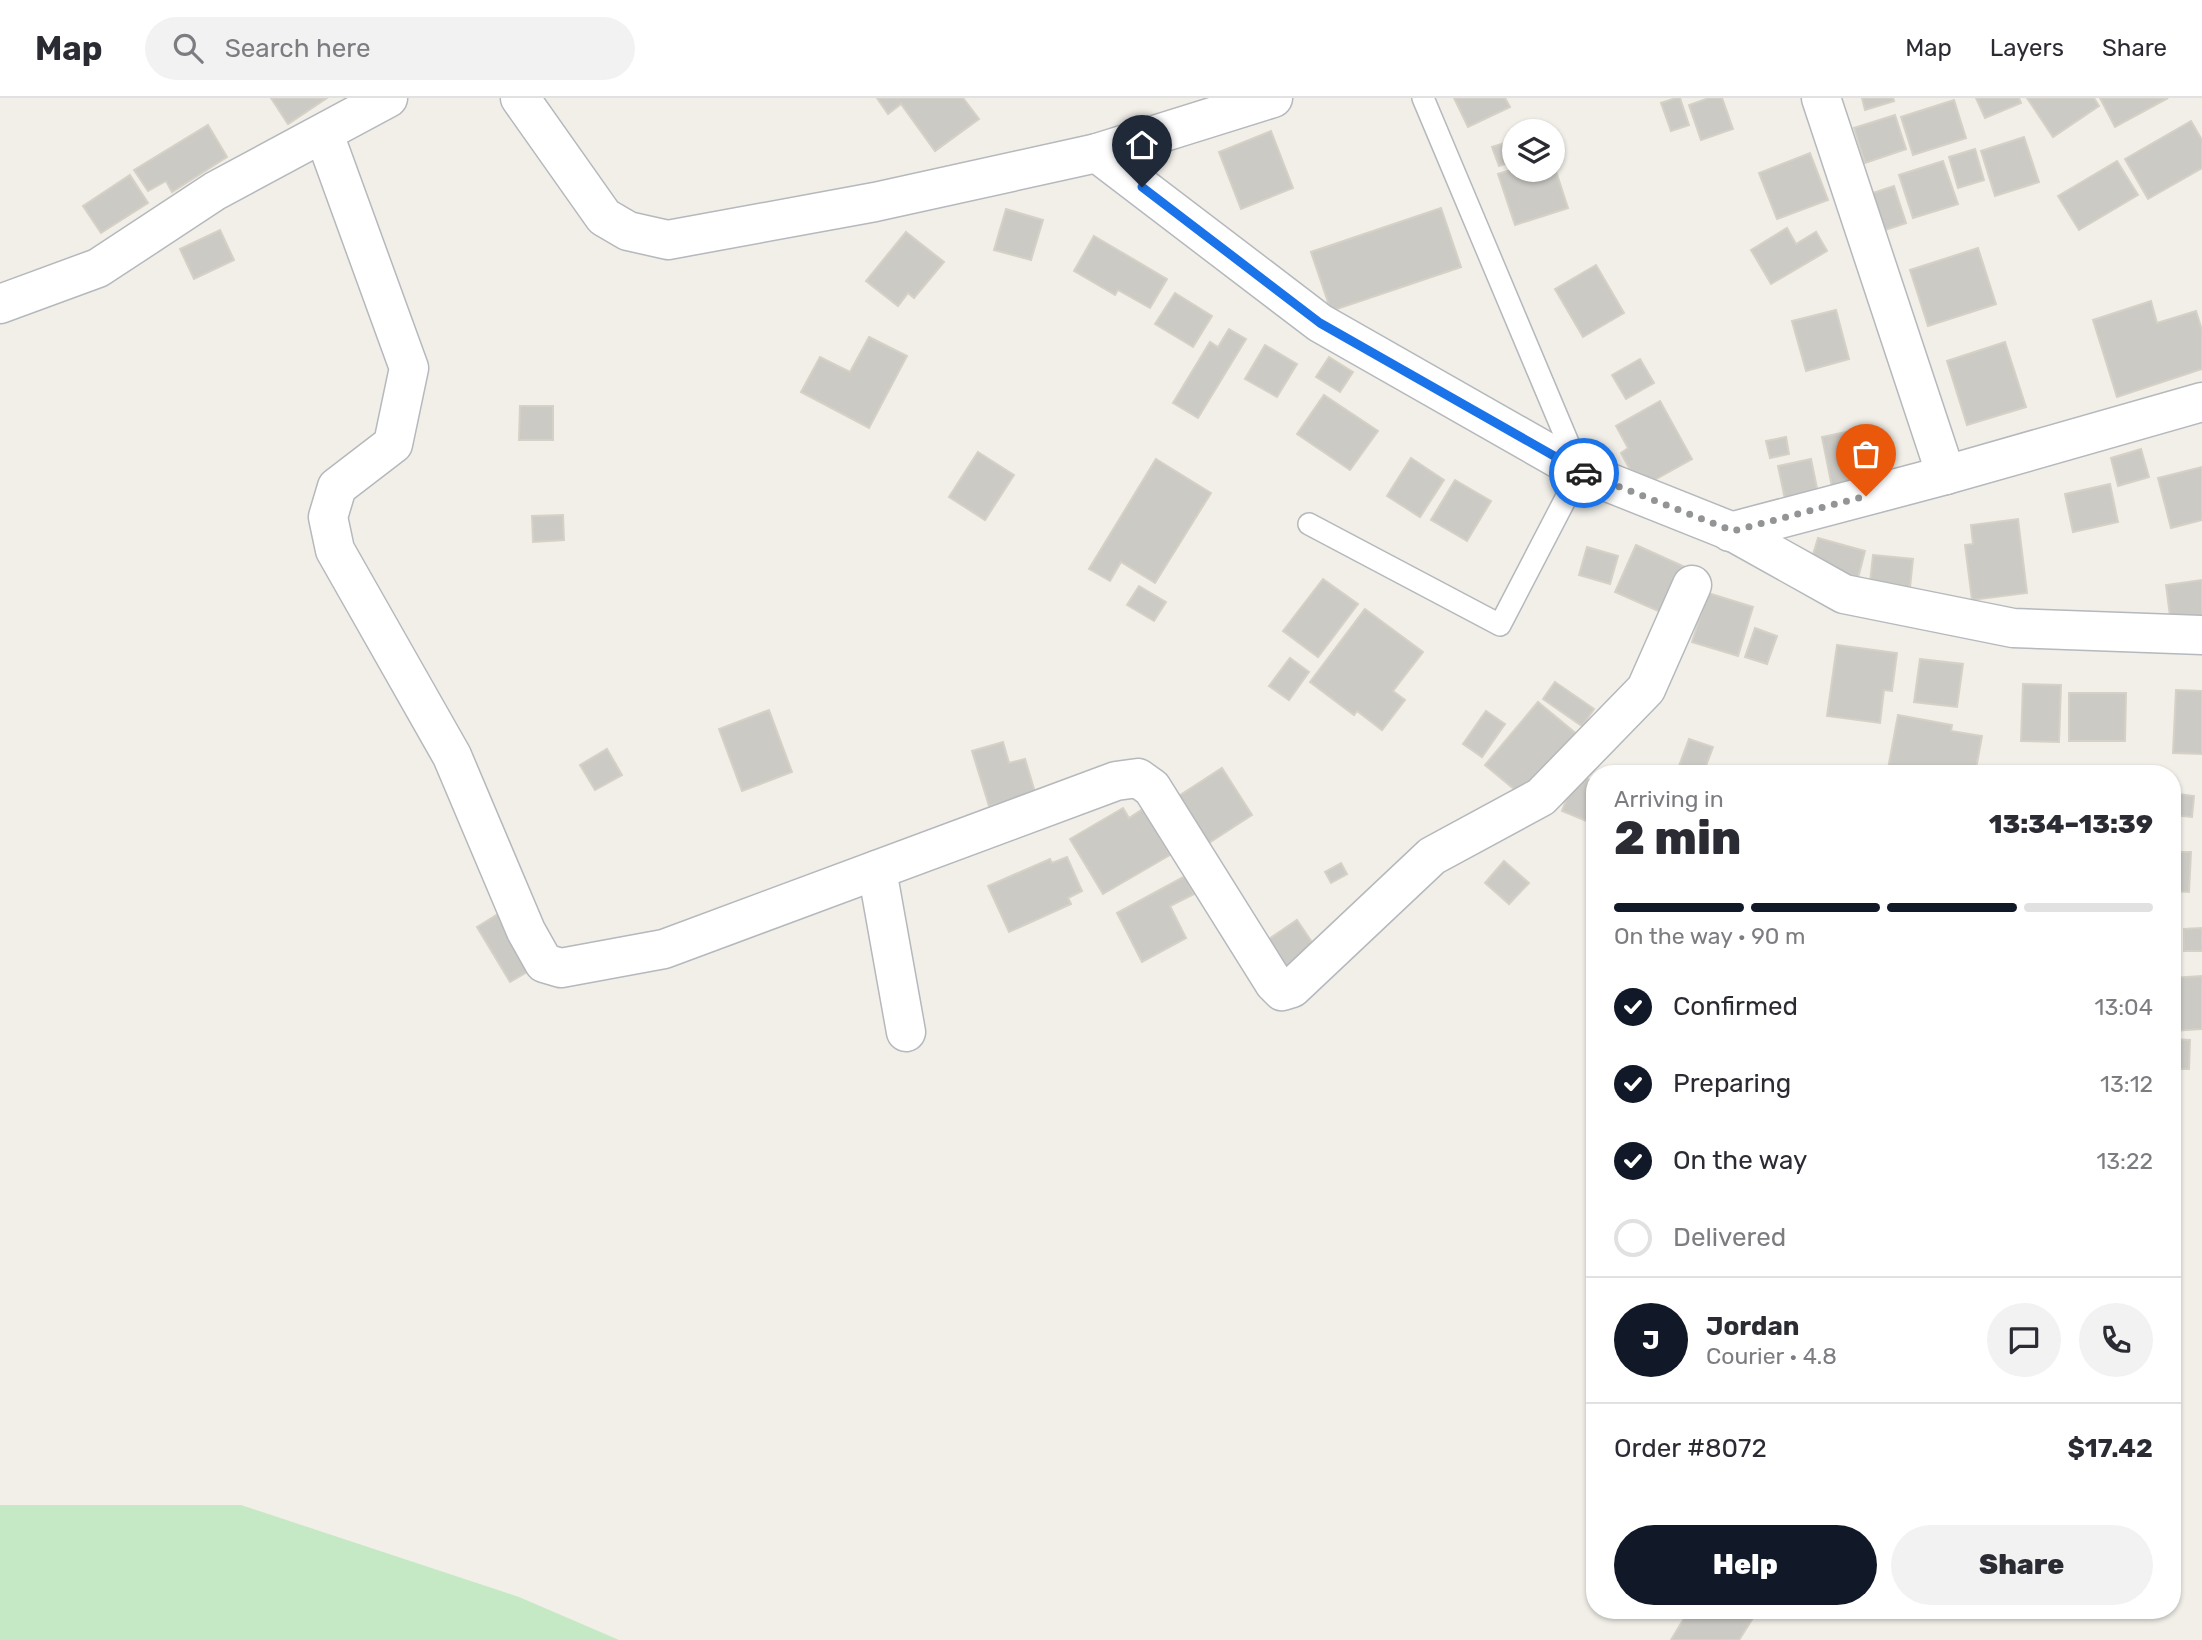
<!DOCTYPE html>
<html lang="en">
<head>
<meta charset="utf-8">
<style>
	body { margin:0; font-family:Rubik,sans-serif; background:#f2f2f3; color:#2b2b33; height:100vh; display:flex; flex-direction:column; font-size:26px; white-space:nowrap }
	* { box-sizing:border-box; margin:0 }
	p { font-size:23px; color:#7c7c81 }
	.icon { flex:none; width:38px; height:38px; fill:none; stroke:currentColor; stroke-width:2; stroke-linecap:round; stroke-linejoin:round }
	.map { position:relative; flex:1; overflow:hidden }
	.panel { position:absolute; left:1586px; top:667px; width:595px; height:854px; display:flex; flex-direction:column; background:#fff; border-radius:28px; box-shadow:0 2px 5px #0004 }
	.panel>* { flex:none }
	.fabs { position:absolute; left:1502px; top:21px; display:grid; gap:14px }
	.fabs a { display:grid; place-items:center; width:63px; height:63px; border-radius:50%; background:#fff; box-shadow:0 2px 5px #0004; font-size:35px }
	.pin { position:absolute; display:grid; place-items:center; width:60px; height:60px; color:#fff; margin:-72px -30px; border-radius:50% 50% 50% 0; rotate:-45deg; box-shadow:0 0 7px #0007 }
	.pin .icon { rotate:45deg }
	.courier { position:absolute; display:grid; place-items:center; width:70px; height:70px; margin:-35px; border:5px solid #1a73e8; border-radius:50%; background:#fff; color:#222; box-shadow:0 2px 9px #0007 }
	.headline em { font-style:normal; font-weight:800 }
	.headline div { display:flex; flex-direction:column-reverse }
	.headline { display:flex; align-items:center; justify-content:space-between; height:119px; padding:0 28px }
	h1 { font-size:46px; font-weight:800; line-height:52px }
	.bar { display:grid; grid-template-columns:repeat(4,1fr); gap:10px 7px; align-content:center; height:84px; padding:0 28px }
	.bar i { height:9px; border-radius:5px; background:#e1e1e2 }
	.bar .active { background:#111827 }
	.bar p { grid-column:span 4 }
	.line { display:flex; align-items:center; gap:18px; padding:0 28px; border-top:2px solid #e1e1e2 }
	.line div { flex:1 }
	.round { display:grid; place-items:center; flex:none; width:74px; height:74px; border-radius:37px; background:#f2f2f3 }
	ol { padding:0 28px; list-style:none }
	li { display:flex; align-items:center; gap:21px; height:77px }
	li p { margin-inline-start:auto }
	li .icon { padding:7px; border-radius:50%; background:#111827; color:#fff; stroke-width:4 }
	li:last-child { color:#7c7c81 }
	li i { width:38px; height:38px; border:4px solid #e1e1e2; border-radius:50% }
	.button { display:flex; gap:14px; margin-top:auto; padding:14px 28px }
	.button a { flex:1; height:80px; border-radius:42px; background:#111827; color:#fff; font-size:28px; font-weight:800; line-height:80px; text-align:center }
	.button a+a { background:#f2f2f3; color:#2b2b33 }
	header { display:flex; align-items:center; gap:42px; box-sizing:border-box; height:98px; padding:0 35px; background:#fff; border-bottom:2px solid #e1e1e2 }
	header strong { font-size:33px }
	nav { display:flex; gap:38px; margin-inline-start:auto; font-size:24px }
	.search { width:490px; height:63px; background:#f2f2f3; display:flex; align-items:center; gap:18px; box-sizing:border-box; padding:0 24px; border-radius:38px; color:#7c7c81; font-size:26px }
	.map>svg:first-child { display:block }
</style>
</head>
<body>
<header>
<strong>Map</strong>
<div class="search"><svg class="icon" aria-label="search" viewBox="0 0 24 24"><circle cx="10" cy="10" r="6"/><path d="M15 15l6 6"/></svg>Search here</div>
<nav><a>Map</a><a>Layers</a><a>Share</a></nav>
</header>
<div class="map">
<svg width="2202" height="1542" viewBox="0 0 2202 1542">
	<rect width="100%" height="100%" fill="#f1efe8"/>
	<polygon fill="#c5e8c5" points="0,1407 241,1407 519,1499 619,1542 0,1542"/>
	<g fill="#cccac5" stroke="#d6d1c6" stroke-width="2">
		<polygon points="271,0 327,0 288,26"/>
		<polygon points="877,0 963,0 979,21 935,53 901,6 888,16"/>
		<polygon points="1454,0 1505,0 1510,9 1468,29"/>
		<polygon points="1676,0 1680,0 1689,27 1671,33 1661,5"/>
		<polygon points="1709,0 1722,0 1733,31 1701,42 1689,7"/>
		<polygon points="1862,0 1893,0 1894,3 1865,12"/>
		<polygon points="1976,0 2019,0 2021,5 1985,20"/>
		<polygon points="2027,0 2094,0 2099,8 2053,39"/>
		<polygon points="2100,0 2168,0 2115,29"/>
		<polygon points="1954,2 1966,40 1913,57 1901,19"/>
		<polygon points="1895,17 1906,51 1865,65 1854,30"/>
		<polygon points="2191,23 2202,42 2202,70 2148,101 2125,61"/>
		<polygon points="208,27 227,59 172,94 166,83 148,93 134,72"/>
		<polygon points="1271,33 1293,90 1241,111 1219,54"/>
		<polygon points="2024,39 2039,84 1995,98 1981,53"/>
		<polygon points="1514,42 1514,63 1499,68 1492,49"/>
		<polygon points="1975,51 1984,82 1958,90 1949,59"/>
		<polygon points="1810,55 1828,102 1777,121 1759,75"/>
		<polygon points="1552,61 1568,110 1515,127 1498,76 1514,71 1552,72"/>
		<polygon points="1943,63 1958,106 1913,120 1899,77"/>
		<polygon points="2117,63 2138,97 2079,132 2058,98"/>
		<polygon points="130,77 148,105 101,135 83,108"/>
		<polygon points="1894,88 1906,125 1876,135 1864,98"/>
		<polygon points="1441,110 1461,169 1331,213 1311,154"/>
		<polygon points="1006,111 1043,122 1031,162 994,152"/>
		<polygon points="1787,130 1796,146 1816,134 1827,153 1771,186 1751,152"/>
		<polygon points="220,132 234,162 194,181 180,151"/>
		<polygon points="906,134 944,164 914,200 908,195 898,208 866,183"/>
		<polygon points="1094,138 1167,181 1150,210 1118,192 1115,197 1074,173"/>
		<polygon points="1978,150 1996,206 1928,228 1910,172"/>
		<polygon points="1596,167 1624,215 1583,239 1555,191"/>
		<polygon points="1175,195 1212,218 1193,249 1155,226"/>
		<polygon points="2151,203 2157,225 2196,213 2202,232 2202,271 2117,299 2093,222"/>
		<polygon points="1836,212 1849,261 1806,273 1792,223"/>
		<polygon points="1229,231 1246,241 1198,320 1173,305 1210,244 1218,249"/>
		<polygon points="869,239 907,258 869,330 801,294 820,259 850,274"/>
		<polygon points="2005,244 2026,309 1967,327 1947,263"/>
		<polygon points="1265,247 1297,266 1277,299 1245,281"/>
		<polygon points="1329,259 1353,274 1340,294 1316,279"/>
		<polygon points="1640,261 1654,285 1626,301 1612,277"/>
		<polygon points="1324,297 1378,333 1350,372 1297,336"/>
		<polygon points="1660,303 1692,361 1640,390 1621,355 1628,350 1616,328"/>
		<polygon points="520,308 553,308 553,342 519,342"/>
		<polygon points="1870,329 1881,378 1832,389 1822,339"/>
		<polygon points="1786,339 1789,356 1770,360 1766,343"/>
		<polygon points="2141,351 2149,379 2118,388 2111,360"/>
		<polygon points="978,354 1014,377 985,422 949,399"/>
		<polygon points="1411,360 1444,382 1420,419 1387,398"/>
		<polygon points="1156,361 1211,395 1155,485 1121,464 1110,483 1089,471"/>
		<polygon points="1811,361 1819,400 1786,406 1778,368"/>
		<polygon points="2202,369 2202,422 2171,430 2158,380"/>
		<polygon points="1455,382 1491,403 1467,443 1431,422"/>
		<polygon points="2110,386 2118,424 2073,434 2065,396"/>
		<polygon points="563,417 564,442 533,444 532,418"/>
		<polygon points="2018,421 2027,495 1972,502 1965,447 1973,446 1971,427"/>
		<polygon points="1818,440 1865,453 1858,480 1810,466"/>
		<polygon points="1636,447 1685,469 1665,516 1615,494"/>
		<polygon points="1587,449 1618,458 1610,486 1579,477"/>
		<polygon points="1873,457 1913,461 1909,499 1869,494"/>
		<polygon points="1323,481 1358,506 1318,559 1283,533"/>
		<polygon points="2202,482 2202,522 2171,526 2166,487"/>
		<polygon points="1139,488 1166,504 1154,523 1127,507"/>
		<polygon points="1708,495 1753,509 1738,558 1692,544"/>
		<polygon points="1365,511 1423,554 1393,593 1405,602 1382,632 1357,613 1354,617 1310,584"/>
		<polygon points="1755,530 1777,538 1767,566 1745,559"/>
		<polygon points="1837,547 1897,555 1892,593 1884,592 1880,625 1827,618"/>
		<polygon points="1290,560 1309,574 1289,602 1269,588"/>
		<polygon points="1920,561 1963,566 1957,609 1914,604"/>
		<polygon points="1555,584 1594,611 1582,628 1543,601"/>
		<polygon points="2023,586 2061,587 2059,644 2021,643"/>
		<polygon points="2176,592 2202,593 2202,656 2173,655"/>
		<polygon points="2069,595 2126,595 2125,643 2069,643"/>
		<polygon points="1538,604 1579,638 1526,701 1485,667"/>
		<polygon points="769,612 792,674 742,693 719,631"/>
		<polygon points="1486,613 1505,626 1482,659 1463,646"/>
		<polygon points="1898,617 1952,627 1951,633 1982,638 1975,676 1887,676"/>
		<polygon points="1689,641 1713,649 1703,676 1676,676"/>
		<polygon points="1003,644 1009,665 1025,661 1035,694 989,708 972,653"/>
		<polygon points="607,651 622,677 595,692 580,667"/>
		<polygon points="1222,670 1252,717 1201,750 1171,703"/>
		<polygon points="1576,676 1594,684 1594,726 1562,713"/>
		<polygon points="2172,695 2194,698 2192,719 2172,717"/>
		<polygon points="1123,710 1129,720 1143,711 1170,757 1103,796 1070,741"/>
		<polygon points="2172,754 2191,754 2189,794 2172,793"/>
		<polygon points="1067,759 1082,793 1068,800 1071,806 1009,834 988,788 1050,761 1052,765"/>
		<polygon points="1504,763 1529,785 1509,806 1485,785"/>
		<polygon points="1341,765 1347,776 1331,785 1325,774"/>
		<polygon points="1185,778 1194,796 1170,808 1186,840 1142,864 1117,815"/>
		<polygon points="503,813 536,869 510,884 477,829"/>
		<polygon points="1297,822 1320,856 1286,879 1263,845"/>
		<polygon points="2202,830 2202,853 2184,853 2184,831"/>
		<polygon points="2202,878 2202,931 2172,933 2172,880"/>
		<polygon points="2172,941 2190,942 2189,971 2172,971"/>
		<polygon points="1689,1512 1758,1512 1739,1542 1671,1542"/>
	</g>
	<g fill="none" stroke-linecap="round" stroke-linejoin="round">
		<defs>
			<polyline id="service" points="1309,426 1500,527 1580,373 1423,0"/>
			<g id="minor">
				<polyline points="520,0 604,119 628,133 668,142 875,104 1097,55 1273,0"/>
				<polyline points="1821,0 1946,377"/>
				<polyline points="324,36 409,270 393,346 337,389 328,419 335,452 452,658 526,833 544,865 561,870 664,851 1116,683 1138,680 1152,690 1274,885 1282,893 1292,890 1432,758 1541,699 1646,591 1692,487"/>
				<polyline points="1097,55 1320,225 1580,373 1733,434 1844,496 2013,530 2202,537"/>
				<polyline points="0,206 98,170 215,93 388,0"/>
				<polyline points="1730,434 1946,377 2202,304"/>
				<polyline points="877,772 906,934"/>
			</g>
		</defs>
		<use href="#service" stroke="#b5b8bc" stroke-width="24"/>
		<use href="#minor" stroke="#b5b8bc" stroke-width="41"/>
		<use href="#service" stroke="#fff" stroke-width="21"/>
		<use href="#minor" stroke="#fff" stroke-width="38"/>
	</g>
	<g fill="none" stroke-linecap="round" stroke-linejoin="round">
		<polyline stroke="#929495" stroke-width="7" stroke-dasharray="0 12.6" points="1584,375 1733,433 1866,398"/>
		<polyline stroke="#1a73e8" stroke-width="9" points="1142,89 1320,225 1584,375"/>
	</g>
</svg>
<div class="fabs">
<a><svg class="icon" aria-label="layers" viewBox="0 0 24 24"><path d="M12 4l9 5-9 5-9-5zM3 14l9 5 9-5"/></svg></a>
</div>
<div class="pin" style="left:1866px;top:398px;background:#ea580c"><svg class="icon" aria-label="bag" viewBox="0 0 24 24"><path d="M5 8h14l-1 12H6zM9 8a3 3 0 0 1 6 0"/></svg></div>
<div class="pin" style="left:1142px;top:89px;background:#1f2937"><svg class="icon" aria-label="home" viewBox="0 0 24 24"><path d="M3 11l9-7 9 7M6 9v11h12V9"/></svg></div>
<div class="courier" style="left:1584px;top:375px"><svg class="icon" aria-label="car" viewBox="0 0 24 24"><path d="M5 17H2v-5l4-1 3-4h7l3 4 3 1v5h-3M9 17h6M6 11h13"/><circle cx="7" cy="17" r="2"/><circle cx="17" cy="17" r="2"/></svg></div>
<section class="panel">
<div class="headline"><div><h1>2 min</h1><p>Arriving in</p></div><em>13:34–13:39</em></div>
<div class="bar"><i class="active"></i><i class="active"></i><i class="active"></i><i></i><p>On the way · 90 m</p></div>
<ol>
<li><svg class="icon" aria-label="check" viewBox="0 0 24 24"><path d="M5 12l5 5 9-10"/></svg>Confirmed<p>13:04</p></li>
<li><svg class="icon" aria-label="check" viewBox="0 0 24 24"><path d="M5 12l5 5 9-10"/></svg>Preparing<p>13:12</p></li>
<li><svg class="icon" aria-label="check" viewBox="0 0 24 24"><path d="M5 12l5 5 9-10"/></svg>On the way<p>13:22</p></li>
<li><i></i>Delivered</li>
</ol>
<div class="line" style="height:126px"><b class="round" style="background:#111827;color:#fff">J</b><div><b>Jordan</b><p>Courier · 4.8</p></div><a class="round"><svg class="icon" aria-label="chat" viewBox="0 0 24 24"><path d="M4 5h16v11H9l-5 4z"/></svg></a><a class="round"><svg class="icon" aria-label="phone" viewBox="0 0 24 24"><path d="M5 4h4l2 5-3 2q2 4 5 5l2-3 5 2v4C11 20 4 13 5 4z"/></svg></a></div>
<div class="line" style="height:91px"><div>Order #8072</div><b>$17.42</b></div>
<div class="button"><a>Help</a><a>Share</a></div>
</section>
</div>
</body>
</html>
